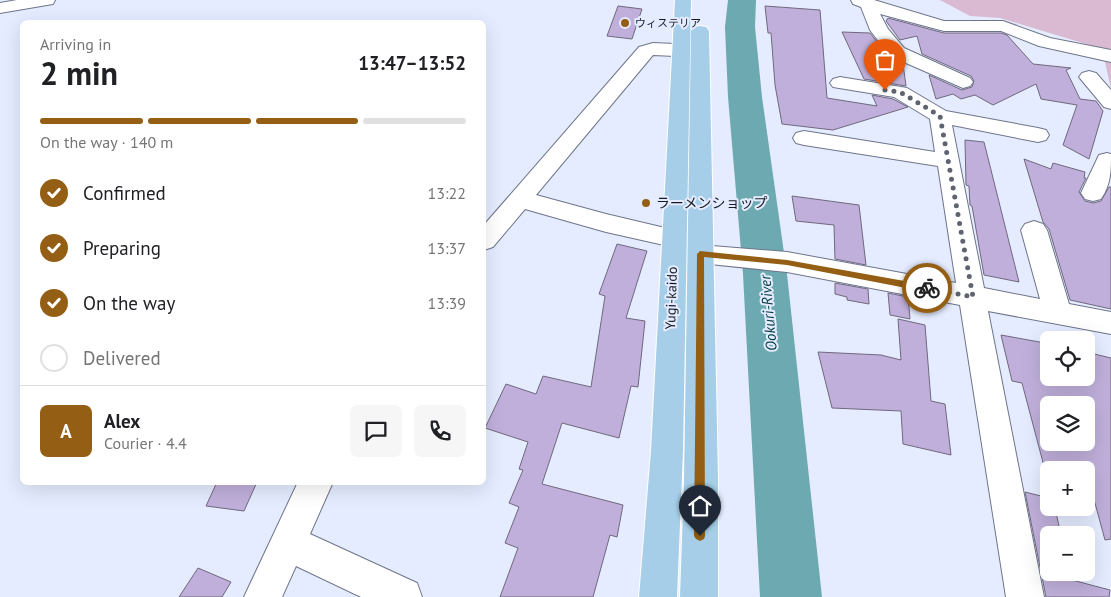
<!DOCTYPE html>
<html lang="en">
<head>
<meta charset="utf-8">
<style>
	body { margin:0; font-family:"PT Sans","Noto Sans JP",sans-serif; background:#f6f6f6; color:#202124; height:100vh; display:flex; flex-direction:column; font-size:19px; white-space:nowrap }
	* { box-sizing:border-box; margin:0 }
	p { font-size:16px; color:#757577 }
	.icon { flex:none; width:28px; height:28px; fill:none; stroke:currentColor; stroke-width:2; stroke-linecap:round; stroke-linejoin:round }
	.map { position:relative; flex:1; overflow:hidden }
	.details { position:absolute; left:20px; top:20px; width:466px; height:465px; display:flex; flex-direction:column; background:#fff; border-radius:8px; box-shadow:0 5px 20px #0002 }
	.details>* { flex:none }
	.tools { position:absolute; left:1040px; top:331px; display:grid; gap:10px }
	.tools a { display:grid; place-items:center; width:55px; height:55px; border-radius:8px; background:#fff; box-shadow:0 5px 20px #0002; font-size:25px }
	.pin { position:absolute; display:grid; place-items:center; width:42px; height:42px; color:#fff; margin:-51px -21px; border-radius:50% 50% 50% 0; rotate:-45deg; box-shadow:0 0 5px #0007 }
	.pin .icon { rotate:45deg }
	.courier { position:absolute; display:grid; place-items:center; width:50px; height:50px; margin:-25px; border:4px solid #945f14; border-radius:50%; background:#fff; color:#222; box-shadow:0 1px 6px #0007 }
	.head em { font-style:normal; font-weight:700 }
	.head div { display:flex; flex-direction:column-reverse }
	.head { display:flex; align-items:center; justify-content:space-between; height:85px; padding:0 20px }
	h1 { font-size:32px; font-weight:700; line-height:38px }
	.bar { display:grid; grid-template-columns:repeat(4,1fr); gap:8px 5px; align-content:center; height:60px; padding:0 20px }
	.bar i { height:6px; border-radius:4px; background:#e0e0e0 }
	.bar .selected { background:#945f14 }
	.bar p { grid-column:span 4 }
	.line { display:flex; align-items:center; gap:12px; padding:0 20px; border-top:1px solid #e0e0e0 }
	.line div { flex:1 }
	.round { display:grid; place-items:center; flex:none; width:52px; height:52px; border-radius:8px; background:#f6f6f6 }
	ol { padding:0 20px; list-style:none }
	li { display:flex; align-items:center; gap:15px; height:55px }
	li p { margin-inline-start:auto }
	li .icon { padding:5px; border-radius:50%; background:#945f14; color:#fff; stroke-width:4 }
	li:last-child { color:#757577 }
	li i { width:28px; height:28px; border:2px solid #e0e0e0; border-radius:50% }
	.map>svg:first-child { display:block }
</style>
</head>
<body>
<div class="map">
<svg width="1111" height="597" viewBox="0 0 1111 597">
	<rect width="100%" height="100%" fill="#e5ecff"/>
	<polygon fill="#d9bad2" points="940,0 1111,0 1111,89 1102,49 1000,18 970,16"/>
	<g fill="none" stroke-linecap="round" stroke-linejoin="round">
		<polygon fill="#6ca9b1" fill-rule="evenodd" points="728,0 756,0 755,27 762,97 787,274 822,597 760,597 743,274 728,97 725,27"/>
	</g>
	<g fill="#bfafda" stroke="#70687d" fill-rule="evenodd">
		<polygon points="618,6 642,9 632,39 607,36"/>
		<polygon points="765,6 820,10 827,98 877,106 872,95 893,99 908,107 833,130 782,124 775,85 771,33 768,33"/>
		<polygon points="888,18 944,33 1001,33 1007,35 1033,64 1071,68 1066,70 1080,99 1096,101 1103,111 1089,159 1063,145 1077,105 1041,99 1036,84 993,105 975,95 961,99 953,94 936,99 929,75 962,90 972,87 974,81 971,76 922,54 917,36 900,40 886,21"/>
		<polygon points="842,32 870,33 889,57 903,64 906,86 864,79"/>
		<polygon points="965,140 984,142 1019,282 984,275 972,206 970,205 969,186 966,185"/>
		<polygon points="1024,159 1051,169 1053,163 1085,172 1084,178 1086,178 1079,192 1085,201 1093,203 1101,201 1109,187 1111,187 1111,309 1070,300 1049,229 1043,222"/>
		<polygon points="792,196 859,205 866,265 835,259 834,225 796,221"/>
		<polygon points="617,244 647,251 626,318 645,321 638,387 631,386 619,438 562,423 542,484 623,505 617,537 610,535 593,597 500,597 518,548 505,543 519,507 509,503 523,470 519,469 528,442 485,428 506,384 536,394 543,376 591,387 605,296 599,294"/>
		<polygon points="835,283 868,289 869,304 847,300 847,297 835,294"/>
		<polygon points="888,293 908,297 910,319 890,315"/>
		<polygon points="898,319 925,325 931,401 945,404 951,455 903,444 901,411 832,408 818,352 881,355 901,360"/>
		<path d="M1001 335 1045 343 1049 356V378H1086V352L1111 358V539L1105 540 1086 470H1045L1022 383 1012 381ZM1049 405H1086V419L1093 442H1049Z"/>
		<polygon points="217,482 257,482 244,511 206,506"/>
		<polygon points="1025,492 1049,498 1049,508 1055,508 1061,535 1049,535 1049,574 1110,590 1109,597 1046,597"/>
		<polygon points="198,568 231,582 222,597 179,597"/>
	</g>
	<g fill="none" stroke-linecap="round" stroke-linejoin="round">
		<defs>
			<g id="minor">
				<polygon points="17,0 55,0 53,4 47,5 0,13 0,3"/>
				<polygon points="851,0 874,0 944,21 1003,21 1050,38 1111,50 1111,62 1039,46 1001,31 944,31 880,14 888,29 904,48 970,78 973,82 970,86 963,88 890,56 870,30 861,7 853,4"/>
				<polygon points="653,43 698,45 705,47 707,51 705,55 698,57 653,55 536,195 606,214 682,232 686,238 682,244 673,247 606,232 525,209 493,247 484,250 484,225 639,47"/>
				<polygon points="1089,71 1096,73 1111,90 1111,109 1104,107 1079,77 1082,73"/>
				<polygon points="840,77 907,88 946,111 1038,128 1046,130 1049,135 1046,140 1038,142 952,125 984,288 1040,299 1021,230 1025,224 1034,221 1043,224 1047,230 1069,304 1111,312 1111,334 988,311 1044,597 1006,597 960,305 787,272 700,263 691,261 687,254 691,247 700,245 787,252 956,283 938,166 804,145 796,143 793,138 796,133 804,131 935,152 930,119 894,97 833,87 830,83 833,79"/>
				<path d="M1107 153 1111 154C1111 171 1111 184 1101 199L1093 201 1085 199 1081 193 1099 155Z"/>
				<polygon points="298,482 333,482 310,534 417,583 422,597 361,597 296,566 282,597 244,597"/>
			</g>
			<g id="major">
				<polygon points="675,0 691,0 683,451 677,597 639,597 651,451"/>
				<polygon points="700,26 706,27 709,31 718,480 718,597 680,597 684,480 691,31 694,27"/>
			</g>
		</defs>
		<use href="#minor" stroke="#6e758a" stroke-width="2"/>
		<use href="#major" stroke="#fff" stroke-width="2"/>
		<use href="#minor" fill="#fff" fill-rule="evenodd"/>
		<use href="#major" fill="#a6cee8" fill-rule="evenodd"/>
	</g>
	<polygon fill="#945f14" points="700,251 787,260 927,285 931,288 927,292 787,265 704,257 705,536 704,539 700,541 696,539 694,536 697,254"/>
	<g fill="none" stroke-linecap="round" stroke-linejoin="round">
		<polyline stroke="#5e636f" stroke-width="5" stroke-dasharray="0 9" points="885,90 900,92 940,116 973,297 927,288"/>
	</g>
	<g fill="#945f14" stroke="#e5ecff" stroke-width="2">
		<circle cx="625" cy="23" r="5"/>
		<circle cx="646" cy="203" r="5"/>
	</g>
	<g text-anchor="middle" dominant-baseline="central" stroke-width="4" stroke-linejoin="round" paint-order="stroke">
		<g font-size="11" fill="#161921" stroke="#e5ecff" text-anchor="start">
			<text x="635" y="23">ウィステリア</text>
		</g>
		<g font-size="14" fill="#161921" stroke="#e5ecff" text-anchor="start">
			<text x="656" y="203">ラーメンショップ</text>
		</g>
		<g font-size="14" fill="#161921" stroke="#e5ecff">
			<text transform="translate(671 298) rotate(-88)">Yugi-kaido</text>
		</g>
		<g font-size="15" font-style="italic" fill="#003c42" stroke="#e5ecff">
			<text transform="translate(768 313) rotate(-95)">Ookuri-River</text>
		</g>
	</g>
</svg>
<div class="tools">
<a><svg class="icon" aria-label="locate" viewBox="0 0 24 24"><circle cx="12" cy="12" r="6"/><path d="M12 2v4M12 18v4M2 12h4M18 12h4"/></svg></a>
<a><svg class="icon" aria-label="layers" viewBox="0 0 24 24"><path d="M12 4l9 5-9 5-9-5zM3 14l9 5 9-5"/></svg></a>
<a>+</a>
<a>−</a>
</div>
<div class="pin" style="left:885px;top:90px;background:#ea580c"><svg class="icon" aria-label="bag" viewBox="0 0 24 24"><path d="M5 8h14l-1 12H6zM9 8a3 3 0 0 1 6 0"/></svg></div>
<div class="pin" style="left:700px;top:536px;background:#1f2937"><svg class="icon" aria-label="home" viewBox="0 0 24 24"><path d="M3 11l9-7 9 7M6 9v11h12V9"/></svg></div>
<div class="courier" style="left:927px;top:288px"><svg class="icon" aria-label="bike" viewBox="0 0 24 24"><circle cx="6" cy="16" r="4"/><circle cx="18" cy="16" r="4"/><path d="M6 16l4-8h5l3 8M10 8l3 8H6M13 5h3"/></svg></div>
<section class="details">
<div class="head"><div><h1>2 min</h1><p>Arriving in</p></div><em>13:47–13:52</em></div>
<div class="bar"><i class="selected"></i><i class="selected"></i><i class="selected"></i><i></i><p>On the way · 140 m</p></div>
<ol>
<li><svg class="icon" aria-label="check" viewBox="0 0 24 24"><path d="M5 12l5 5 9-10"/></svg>Confirmed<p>13:22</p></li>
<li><svg class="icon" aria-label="check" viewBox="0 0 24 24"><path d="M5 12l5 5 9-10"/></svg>Preparing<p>13:37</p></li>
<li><svg class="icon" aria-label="check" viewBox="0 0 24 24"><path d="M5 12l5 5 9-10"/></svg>On the way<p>13:39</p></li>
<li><i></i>Delivered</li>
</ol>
<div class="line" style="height:90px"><b class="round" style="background:#945f14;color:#fff">A</b><div><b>Alex</b><p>Courier · 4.4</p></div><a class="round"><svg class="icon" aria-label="chat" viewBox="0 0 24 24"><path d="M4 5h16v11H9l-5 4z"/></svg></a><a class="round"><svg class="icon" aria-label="phone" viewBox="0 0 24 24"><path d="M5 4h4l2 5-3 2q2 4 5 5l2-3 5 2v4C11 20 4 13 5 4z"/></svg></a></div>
</section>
</div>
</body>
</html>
